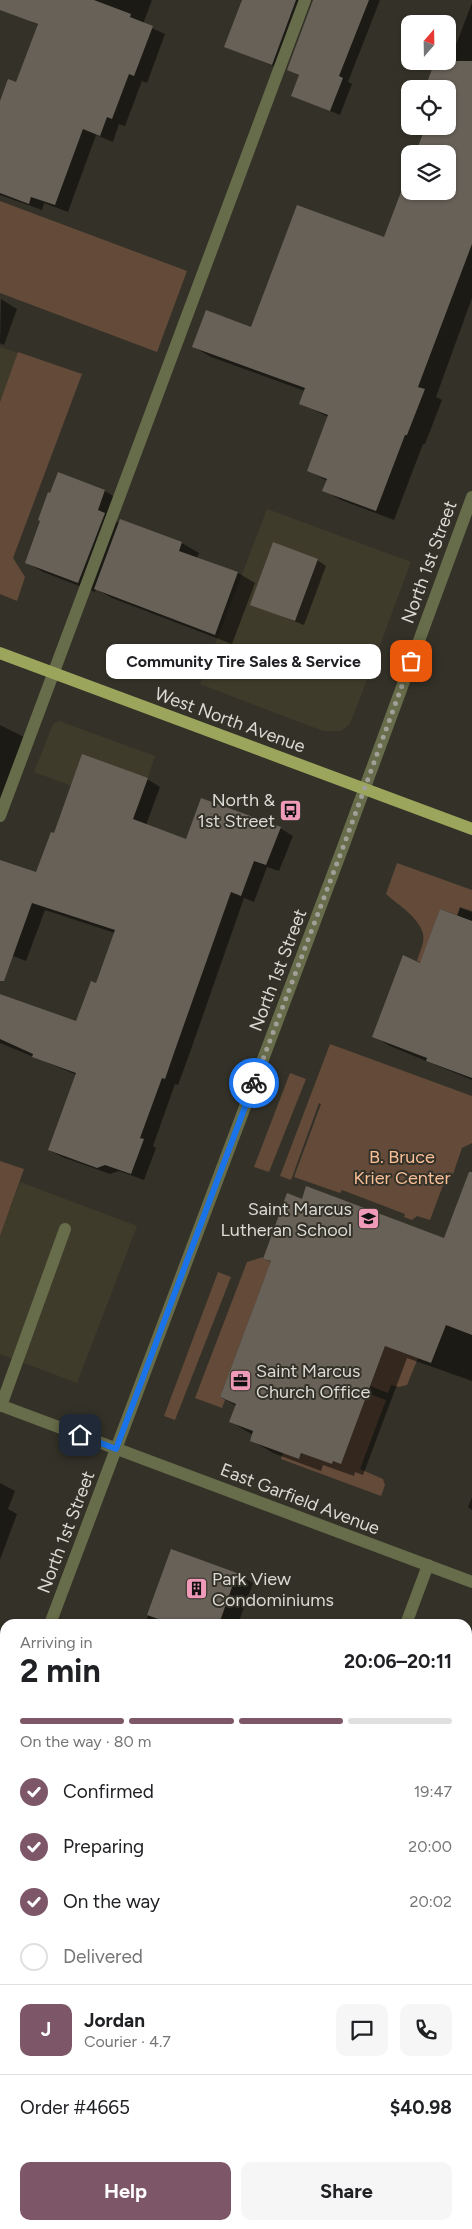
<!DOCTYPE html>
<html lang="en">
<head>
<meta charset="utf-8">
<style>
	body { margin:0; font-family:Figtree,sans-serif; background:#f6f6f6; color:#202124; height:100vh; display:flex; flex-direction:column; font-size:19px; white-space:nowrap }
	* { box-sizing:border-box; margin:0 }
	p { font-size:16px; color:#757577 }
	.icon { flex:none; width:28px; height:28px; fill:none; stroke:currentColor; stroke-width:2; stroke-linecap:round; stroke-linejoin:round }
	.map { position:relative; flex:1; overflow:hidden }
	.details { position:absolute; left:0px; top:1619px; width:472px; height:611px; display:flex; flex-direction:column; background:#fff; border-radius:15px 15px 0 0; box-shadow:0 1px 4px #0004 }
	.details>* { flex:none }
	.needle { width:32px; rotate:20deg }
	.controls { position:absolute; left:401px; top:15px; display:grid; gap:10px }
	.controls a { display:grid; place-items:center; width:55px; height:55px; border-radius:10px; background:#fff; box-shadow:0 1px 4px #0004; font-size:25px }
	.pin { position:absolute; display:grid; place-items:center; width:42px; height:42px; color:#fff; margin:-21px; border-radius:10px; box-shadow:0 2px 8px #0006 }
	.courier { position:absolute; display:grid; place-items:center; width:50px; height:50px; margin:-25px; border:4px solid #1a73e8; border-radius:50%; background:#fff; color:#222; box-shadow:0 1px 6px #0007 }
	.bubble { position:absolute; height:35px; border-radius:10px; background:#fff; box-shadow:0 1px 4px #0004; font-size:16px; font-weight:700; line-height:35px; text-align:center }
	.headline em { font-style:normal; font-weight:700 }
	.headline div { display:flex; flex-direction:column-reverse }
	.headline { display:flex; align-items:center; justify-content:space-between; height:85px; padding:0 20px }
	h1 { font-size:32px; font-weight:700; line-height:38px }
	.bar { display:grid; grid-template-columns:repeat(4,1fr); gap:8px 5px; align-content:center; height:60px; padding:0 20px }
	.bar i { height:6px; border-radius:4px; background:#e0e0e0 }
	.bar .selected { background:#7d5767 }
	.bar p { grid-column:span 4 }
	.line { display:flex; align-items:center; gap:12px; padding:0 20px; border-top:1px solid #e0e0e0 }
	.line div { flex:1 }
	.round { display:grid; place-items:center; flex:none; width:52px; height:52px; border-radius:10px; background:#f6f6f6 }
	ol { padding:0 20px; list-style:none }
	li { display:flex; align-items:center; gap:15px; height:55px }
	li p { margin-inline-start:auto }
	li .icon { padding:5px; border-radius:50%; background:#7d5767; color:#fff; stroke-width:4 }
	li:last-child { color:#757577 }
	li i { width:28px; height:28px; border:2px solid #e0e0e0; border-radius:50% }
	.action { display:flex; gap:10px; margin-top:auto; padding:10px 20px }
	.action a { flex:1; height:58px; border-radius:10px; background:#7d5767; color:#fff; font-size:20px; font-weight:700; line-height:58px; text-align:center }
	.action a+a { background:#f6f6f6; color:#202124 }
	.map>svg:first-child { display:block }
</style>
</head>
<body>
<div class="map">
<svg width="472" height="2229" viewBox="0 0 472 2229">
	<rect width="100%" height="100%" fill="#343228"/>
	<g fill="#3f3b2b">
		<polygon points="0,347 18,353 0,402"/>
		<polygon points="267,509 411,562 354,714 349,725 341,731 323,731 200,684"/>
		<polygon points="59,721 155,756 137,810 34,772 53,724"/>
		<polygon points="20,1182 137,1226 77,1383 0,1354 0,1236"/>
	</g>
	<g fill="#634a39">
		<polygon points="0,201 187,271 157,352 0,293"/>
		<polygon points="18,352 82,374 13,558 25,577 17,601 0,594 0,402"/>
		<path d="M397 863 472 890V911L460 907 457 915 440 909 422 963 417 961C419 953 425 943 423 934 419 917 398 905 386 894Z"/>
		<polygon points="330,1044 472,1096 472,1143 462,1148 453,1174 448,1172 430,1220 417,1216 412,1220 404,1217 405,1214 342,1190 340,1193 294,1177 321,1104 319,1103 291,1180 280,1176"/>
		<polygon points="290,1073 306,1079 269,1172 254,1167"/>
		<polygon points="0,1161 24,1169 0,1236"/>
		<polygon points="263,1257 263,1259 278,1264 264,1280 220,1397 225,1400 222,1408 195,1398 247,1262"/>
		<polygon points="218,1272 231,1277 175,1420 164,1416"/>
		<polygon points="386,1343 400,1352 418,1358 407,1385 399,1387 391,1385 388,1393 370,1386"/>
		<polygon points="367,1393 386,1400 360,1469 383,1479 385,1485 381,1496 281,1459 283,1453 299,1459 303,1450 308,1455 332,1464"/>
	</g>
	<g fill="#0007">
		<polygon points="34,0 152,0 143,24 165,34 147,83 142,81 125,126 119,124 113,142 96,135 68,212 44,203 42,210 0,195 0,127 38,25 27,19"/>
		<polygon points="240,0 309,0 281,69 226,47 243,1"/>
		<polygon points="313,0 380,0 348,82 352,84 340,115 293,95 300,76 289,70"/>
		<polygon points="472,3 472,298 436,397 442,400 425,444 423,444 394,520 341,500 324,490 327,481 308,470 328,417 300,403 305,391 211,357 194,347 252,328 385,239 410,171 410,191 448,191 448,89 426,88 448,61 448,48 454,50"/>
		<polygon points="1,299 17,309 4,345 0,343"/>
		<polygon points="59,473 105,491 122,501 114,520 120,523 121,520 182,543 199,553 197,558 238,573 255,583 232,644 112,598 96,589 95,592 43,572 26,562"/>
		<polygon points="317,560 326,566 304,625 251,604"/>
		<polygon points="0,725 26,738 0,807"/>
		<polygon points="147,779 160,787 146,825 186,841 280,828 293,836 279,871 267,867 254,902 244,898 188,1058 178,1085 175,1084 153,1146 156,1148 144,1180 119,1171 110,1174 62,1157 49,1150 77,1075 0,1043 0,994 77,1023 96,984 115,933 45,910 26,961 0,951 0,861 37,874 55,834"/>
		<polygon points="460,908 472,912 472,1080 390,1046 373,1036 421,965 457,917"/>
		<polygon points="472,1176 472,1381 407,1358 363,1475 355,1472 354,1476 323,1465 321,1471 273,1453 251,1440 253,1435 231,1422 237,1406 221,1397 272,1262 264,1258 445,1239"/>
		<polygon points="0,1483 15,1491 8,1509 17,1514 0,1560"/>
		<polygon points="472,1497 472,1510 468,1507"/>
		<polygon points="172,1550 236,1574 253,1583 238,1624 145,1624"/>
		<polygon points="468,1660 472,1662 472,1733 468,1731"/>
		<polygon points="5,1984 5,2136 0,2134 0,1997"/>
		<polygon points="468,2048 472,2050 472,2125 468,2124"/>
		<polygon points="124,2225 178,2225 176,2229 131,2229"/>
		<polygon points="179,2225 347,2225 346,2229 192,2229"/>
		<polygon points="425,2225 439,2225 449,2229 423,2229"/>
	</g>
	<g fill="#686158">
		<polygon points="0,0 94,0 131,14 130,17 153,26 134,76 129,74 112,119 107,117 100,136 83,129 55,205 31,197 29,204 0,193 0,101 8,79 16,82 38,24 0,10"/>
		<polygon points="242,0 296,0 272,65 224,47"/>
		<polygon points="313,0 369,0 339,76 343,78 330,111 291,96 299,75 287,70"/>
		<polygon points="435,61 472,61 472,244 418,387 425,389 407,435 405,435 376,511 322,491 327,479 307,471 328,415 299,404 305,388 192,347 206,310 251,327 297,205 384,237 410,168 410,191 448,191 448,154 415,154 426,126 448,126 448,89 425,88"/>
		<polygon points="58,472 105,490 98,510 105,513 78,583 25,563 40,521 38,520 48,492 50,493"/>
		<polygon points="120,519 182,542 179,551 238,572 215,635 94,589"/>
		<polygon points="273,542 318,559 295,621 250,605"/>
		<polygon points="82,754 148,778 133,819 186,839 201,798 281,827 266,865 254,861 241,896 231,892 175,1050 165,1079 162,1078 140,1138 144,1139 131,1174 105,1165 97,1168 48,1150 76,1073 32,1057 33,1054 0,1039 0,994 76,1021 91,981 96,983 115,930 32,903 4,981 0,981 0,860 36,872 51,832 54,833"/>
		<polygon points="440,909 472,921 472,1078 426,1061 427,1058 372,1037 403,955 420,963"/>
		<polygon points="469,1172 472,1172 472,1335 446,1325 431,1363 385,1346 341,1464 333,1461 332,1464 301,1453 299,1459 250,1441 253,1431 229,1422 236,1404 220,1397 271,1261 263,1259 287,1193 302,1199 306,1186 444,1238"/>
		<polygon points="171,1549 237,1573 219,1624 172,1624 147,1615"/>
	</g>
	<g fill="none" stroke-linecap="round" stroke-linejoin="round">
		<g stroke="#676d4a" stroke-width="12">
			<polyline points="0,816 305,0"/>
			<polyline points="0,1405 472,1582"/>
			<polyline points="1,1406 65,1229"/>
			<polyline points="50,1624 343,847 472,497"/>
			<polyline points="406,1624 428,1565"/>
			<polyline points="0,1757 5,1743"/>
			<polyline points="172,2229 173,2225"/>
		</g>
		<polyline stroke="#9ba65c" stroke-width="12" points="0,653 472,829"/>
	</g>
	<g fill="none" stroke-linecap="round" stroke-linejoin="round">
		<polyline stroke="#a19f98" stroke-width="5" stroke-dasharray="0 9" points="254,1083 345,842 411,661"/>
		<polyline stroke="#1a73e8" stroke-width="6" points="80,1435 116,1449 254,1083"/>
	</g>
	<defs>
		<symbol id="bus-square" viewBox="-11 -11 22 22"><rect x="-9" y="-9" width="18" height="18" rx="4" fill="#ef9ab8" stroke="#343228"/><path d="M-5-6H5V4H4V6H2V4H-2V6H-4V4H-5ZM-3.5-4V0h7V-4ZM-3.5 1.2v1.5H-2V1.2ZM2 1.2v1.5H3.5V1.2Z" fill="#111"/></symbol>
		<symbol id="school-square" viewBox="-11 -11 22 22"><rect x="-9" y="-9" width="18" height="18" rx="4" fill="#ef9ab8" stroke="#343228"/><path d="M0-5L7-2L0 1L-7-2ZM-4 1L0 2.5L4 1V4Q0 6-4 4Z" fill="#111"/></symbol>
		<symbol id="office-square" viewBox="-11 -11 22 22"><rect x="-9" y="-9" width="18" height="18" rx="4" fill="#ef9ab8" stroke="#343228"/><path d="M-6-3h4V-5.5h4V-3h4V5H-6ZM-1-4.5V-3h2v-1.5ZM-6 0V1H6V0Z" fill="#111"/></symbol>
		<symbol id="building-square" viewBox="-11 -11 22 22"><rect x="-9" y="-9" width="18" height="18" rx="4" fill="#ef9ab8" stroke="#343228"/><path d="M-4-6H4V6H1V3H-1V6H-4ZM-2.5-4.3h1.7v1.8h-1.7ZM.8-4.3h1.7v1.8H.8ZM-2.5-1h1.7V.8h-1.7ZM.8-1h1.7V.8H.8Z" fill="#111"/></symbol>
	</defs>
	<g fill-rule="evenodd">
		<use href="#bus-square" x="278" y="798" width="25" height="25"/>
		<use href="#school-square" x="356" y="1206" width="25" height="25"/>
		<use href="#office-square" x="228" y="1368" width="25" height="25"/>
		<use href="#building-square" x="184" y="1576" width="25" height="25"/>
	</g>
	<g text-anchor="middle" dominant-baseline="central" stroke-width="4" stroke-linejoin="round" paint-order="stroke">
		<g font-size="18" fill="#dbdad4" stroke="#343228">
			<text transform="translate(429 562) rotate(-70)">North 1st Street</text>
			<text transform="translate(230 720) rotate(20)">West North Avenue</text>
			<text transform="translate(278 970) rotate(-69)">North 1st Street</text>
			<text transform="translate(300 1499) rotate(21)">East Garfield Avenue</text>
			<text transform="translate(66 1532) rotate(-69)">North 1st Street</text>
		</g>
		<g font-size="18" fill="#dbdad4" stroke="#343228" text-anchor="end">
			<text x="275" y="800">North &amp;<tspan x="275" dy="21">1st Street</tspan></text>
			<text x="352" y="1209">Saint Marcus<tspan x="352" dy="21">Lutheran School</tspan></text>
			<text x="256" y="1371" text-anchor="start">Saint Marcus<tspan x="256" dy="21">Church Office</tspan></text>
			<text x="212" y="1579" text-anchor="start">Park View<tspan x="212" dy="21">Condominiums</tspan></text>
		</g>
		<g font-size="18" fill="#f9bf96" stroke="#343228">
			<text x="402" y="1157">B. Bruce<tspan x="402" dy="21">Krier Center</tspan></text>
		</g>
	</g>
</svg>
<div class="controls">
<a><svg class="needle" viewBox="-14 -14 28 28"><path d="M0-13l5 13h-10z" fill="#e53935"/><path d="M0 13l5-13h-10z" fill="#757577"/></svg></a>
<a><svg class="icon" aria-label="locate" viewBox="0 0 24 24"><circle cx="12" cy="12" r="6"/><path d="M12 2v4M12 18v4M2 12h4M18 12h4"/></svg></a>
<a><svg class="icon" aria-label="layers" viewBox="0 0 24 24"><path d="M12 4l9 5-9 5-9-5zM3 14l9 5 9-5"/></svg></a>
</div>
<div class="pin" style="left:411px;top:661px;background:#ea580c"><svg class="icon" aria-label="bag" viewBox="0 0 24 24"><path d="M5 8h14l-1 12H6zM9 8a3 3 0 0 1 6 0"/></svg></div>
<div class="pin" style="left:80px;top:1435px;background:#1f2937"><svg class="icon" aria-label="home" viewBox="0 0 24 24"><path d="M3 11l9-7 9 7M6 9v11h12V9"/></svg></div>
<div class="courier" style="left:254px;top:1083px"><svg class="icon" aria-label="bike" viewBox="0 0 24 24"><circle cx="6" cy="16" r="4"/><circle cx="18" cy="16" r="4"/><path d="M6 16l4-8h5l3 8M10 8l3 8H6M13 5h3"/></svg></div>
<div class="bubble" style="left:106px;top:644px;width:275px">Community Tire Sales &amp; Service</div>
<section class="details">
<div class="headline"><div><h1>2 min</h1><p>Arriving in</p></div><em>20:06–20:11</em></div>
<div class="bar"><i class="selected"></i><i class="selected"></i><i class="selected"></i><i></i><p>On the way · 80 m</p></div>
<ol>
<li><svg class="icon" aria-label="check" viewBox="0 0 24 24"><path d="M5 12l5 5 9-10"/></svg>Confirmed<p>19:47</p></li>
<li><svg class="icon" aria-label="check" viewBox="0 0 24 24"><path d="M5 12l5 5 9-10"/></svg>Preparing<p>20:00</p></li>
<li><svg class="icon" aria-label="check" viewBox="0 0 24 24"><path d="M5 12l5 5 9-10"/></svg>On the way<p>20:02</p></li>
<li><i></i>Delivered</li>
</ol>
<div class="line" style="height:90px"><b class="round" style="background:#7d5767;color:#fff">J</b><div><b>Jordan</b><p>Courier · 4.7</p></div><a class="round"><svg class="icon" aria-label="chat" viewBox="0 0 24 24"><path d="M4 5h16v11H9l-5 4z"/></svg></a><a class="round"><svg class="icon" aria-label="phone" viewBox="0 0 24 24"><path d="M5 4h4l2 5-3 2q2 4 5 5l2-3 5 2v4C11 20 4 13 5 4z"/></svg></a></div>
<div class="line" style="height:65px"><div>Order #4665</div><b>$40.98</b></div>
<div class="action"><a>Help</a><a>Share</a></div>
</section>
</div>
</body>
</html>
